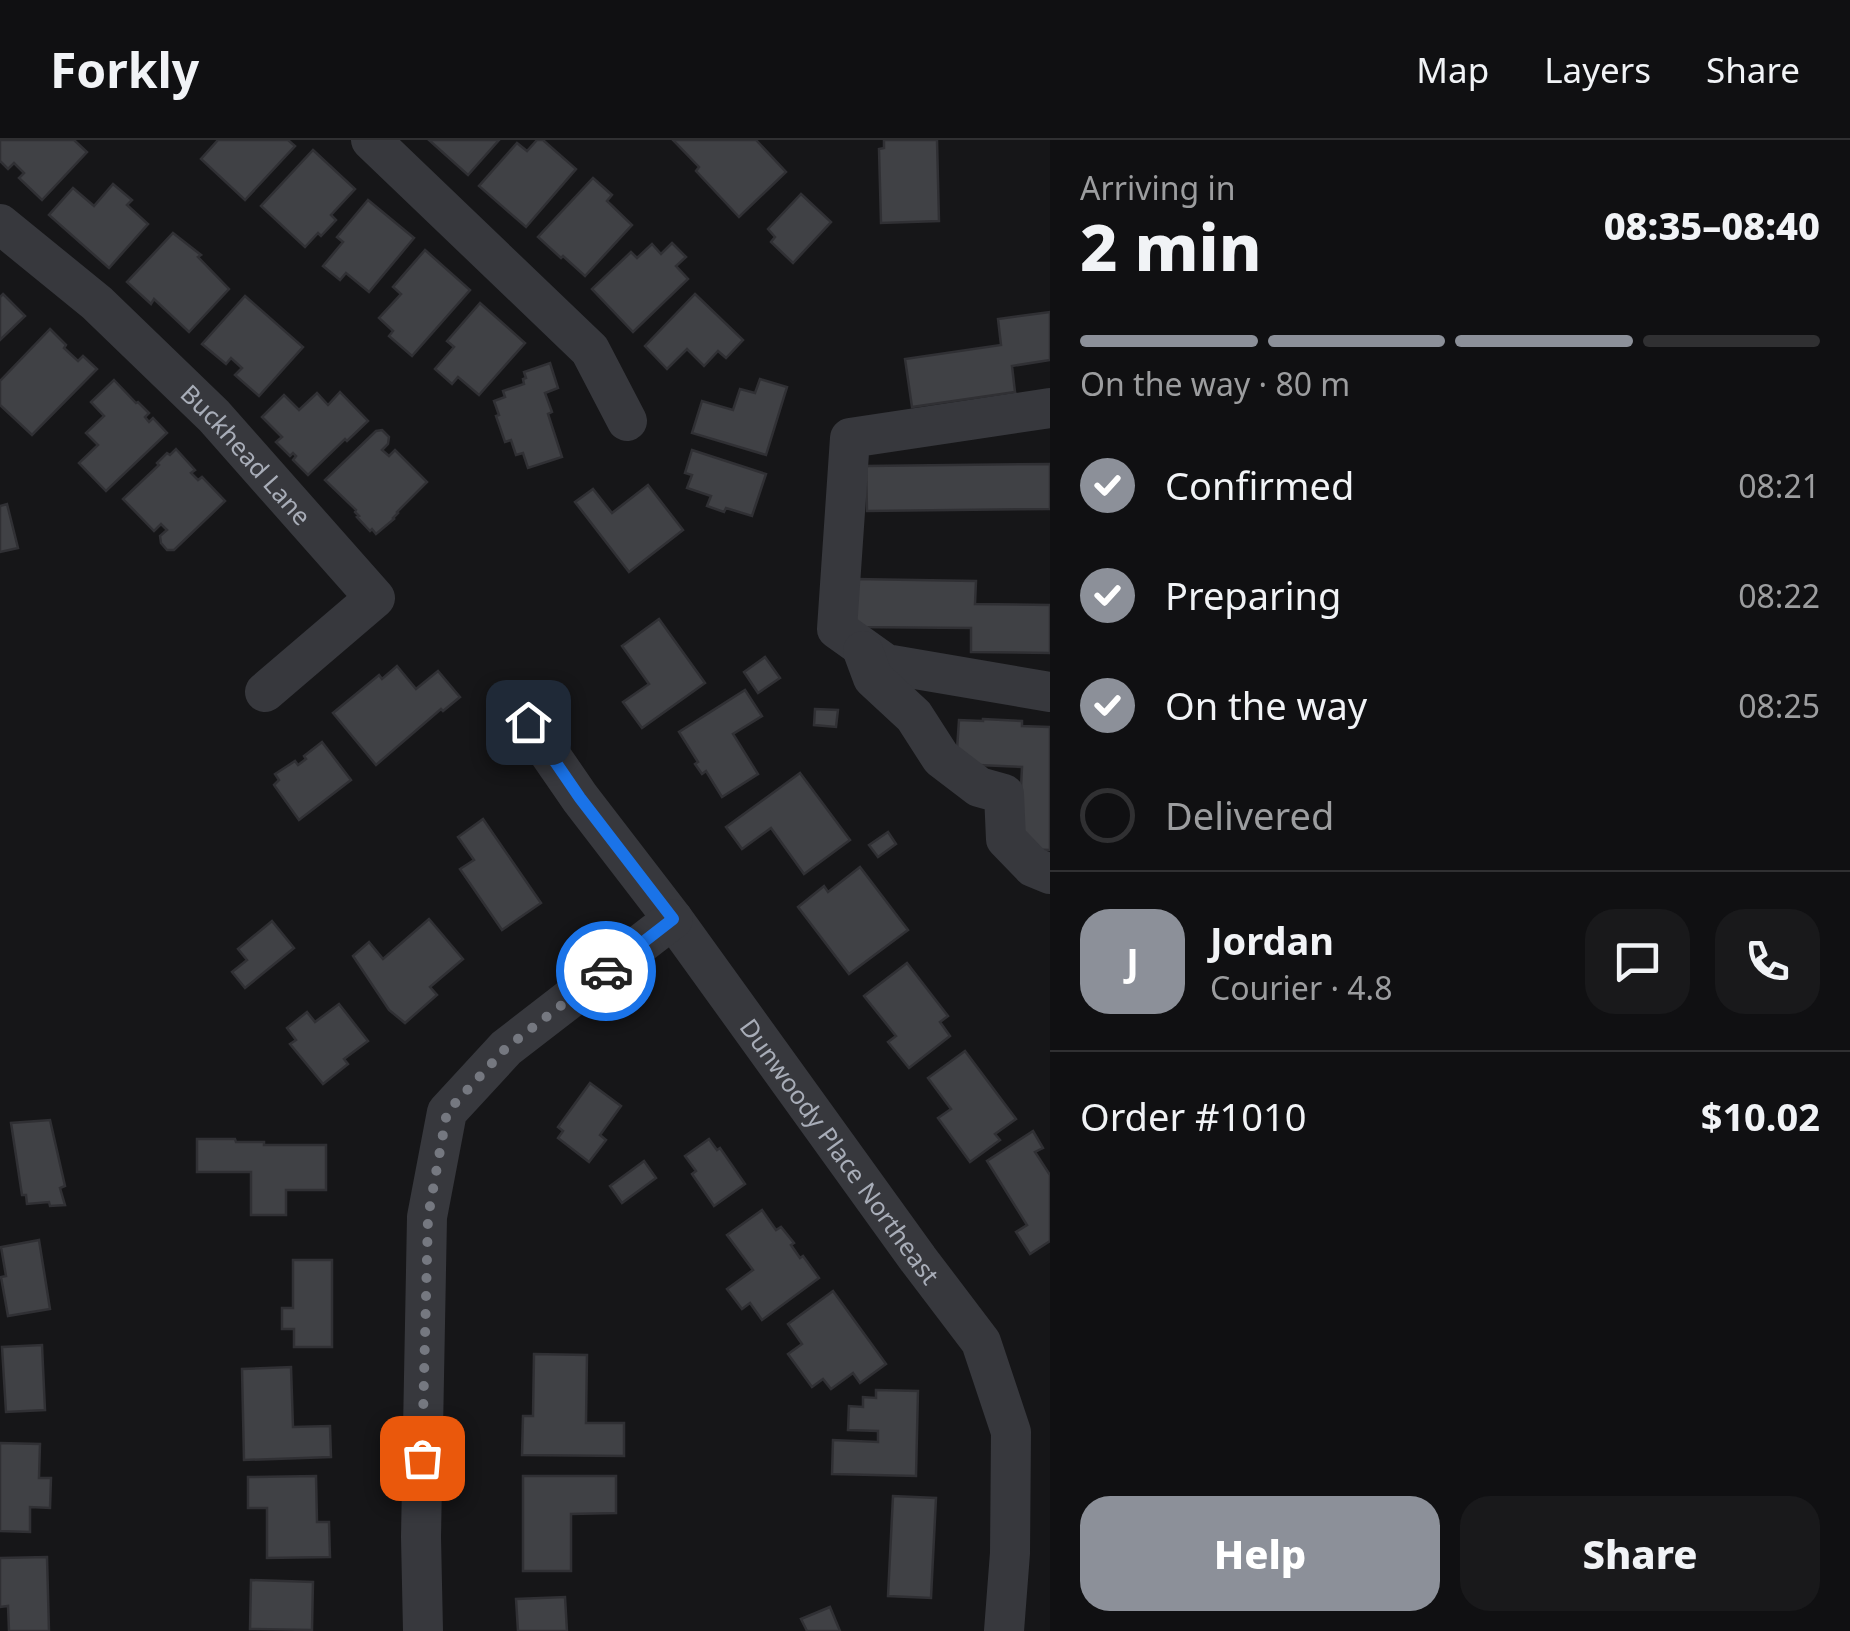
<!DOCTYPE html>
<html lang="en">
<head>
<meta charset="utf-8">
<style>
	body { margin:0; font-family:"Noto Sans",sans-serif; background:#19191b; color:#f1f3f6; height:100vh; display:flex; flex-direction:column; font-size:38px; white-space:nowrap }
	* { box-sizing:border-box; margin:0 }
	p { font-size:32px; color:#9c9d9f }
	.icon { flex:none; width:55px; height:55px; fill:none; stroke:currentColor; stroke-width:2; stroke-linecap:round; stroke-linejoin:round }
	.map { position:relative; flex:1; overflow:hidden }
	.side { display:flex; flex-direction:column; background:#101012; width:800px }
	.side>* { flex:none }
	.pin { position:absolute; display:grid; place-items:center; width:85px; height:85px; color:#fff; margin:-42px; border-radius:20px; box-shadow:0 5px 15px #0006 }
	.courier { position:absolute; display:grid; place-items:center; width:100px; height:100px; margin:-50px; border:8px solid #1a73e8; border-radius:50%; background:#fff; color:#222; box-shadow:0 2px 12px #0007 }
	.head em { font-style:normal; font-weight:800 }
	.head div { display:flex; flex-direction:column-reverse }
	.head { display:flex; align-items:center; justify-content:space-between; height:170px; padding:0 30px }
	h1 { font-size:65px; font-weight:800; line-height:75px }
	.bar { display:grid; grid-template-columns:repeat(4,1fr); gap:15px 10px; align-content:center; height:120px; padding:0 30px }
	.bar i { height:12px; border-radius:8px; background:#303032 }
	.bar .current { background:#8c9099 }
	.bar p { grid-column:span 4 }
	.line { display:flex; align-items:center; gap:25px; padding:0 30px; border-top:2px solid #303032 }
	.line div { flex:1 }
	.round { display:grid; place-items:center; flex:none; width:105px; height:105px; border-radius:30px; background:#19191b }
	ol { padding:0 30px; list-style:none }
	li { display:flex; align-items:center; gap:30px; height:110px }
	li p { margin-inline-start:auto }
	li .icon { padding:10px; border-radius:50%; background:#8c9099; color:#fff; stroke-width:4 }
	li:last-child { color:#9c9d9f }
	li i { width:55px; height:55px; border:5px solid #303032; border-radius:50% }
	.cta { display:flex; gap:20px; margin-top:auto; padding:20px 30px }
	.cta a { flex:1; height:115px; border-radius:30px; background:#8c9099; color:#fff; font-size:40px; font-weight:800; line-height:115px; text-align:center }
	.cta a+a { background:#19191b; color:#f1f3f6 }
	header { display:flex; align-items:center; gap:60px; box-sizing:border-box; height:140px; padding:0 50px; background:#101012; border-bottom:2px solid #303032 }
	header strong { font-size:48px }
	nav { display:flex; gap:55px; margin-inline-start:auto; font-size:35px }
	main { display:flex; flex:1; min-height:0 }
	.map>svg:first-child { display:block }
</style>
</head>
<body>
<header>
<strong>Forkly</strong>
<nav><a>Map</a><a>Layers</a><a>Share</a></nav>
</header>
<main>
<div class="map">
<svg width="1050" height="1491" viewBox="0 0 1050 1491">
	<rect width="100%" height="100%" fill="#161618"/>
	<g fill="#404145" stroke="#303034" stroke-width="2.5">
		<polygon points="0,0 74,0 87,12 42,60 19,38 24,33 14,23 8,29 0,21"/>
		<polygon points="218,0 288,0 295,6 245,60 201,19"/>
		<polygon points="429,0 499,0 468,35"/>
		<polygon points="537,0 543,0 576,29 526,87 479,46 517,3 527,11"/>
		<polygon points="673,0 756,0 786,32 739,77 696,31 699,27"/>
		<polygon points="884,0 937,0 939,81 881,83 879,9 884,8"/>
		<polygon points="313,10 355,49 331,75 336,80 321,96 318,93 305,107 261,66"/>
		<polygon points="593,38 612,55 607,61 632,85 585,136 563,116 561,118 538,97"/>
		<polygon points="113,44 132,60 127,65 148,84 109,128 49,75 73,48 94,66"/>
		<polygon points="801,54 831,82 793,123 771,102 775,97 768,89"/>
		<polygon points="368,60 414,98 369,152 346,133 340,140 323,126 343,102 337,97"/>
		<polygon points="173,93 201,115 198,117 229,149 189,192 154,159 151,164 127,142"/>
		<polygon points="672,103 686,117 676,126 688,139 633,192 592,149 631,112 637,118 652,104 661,114"/>
		<polygon points="425,110 470,150 412,216 389,196 393,191 379,178 401,154 393,147"/>
		<polygon points="3,154 25,176 0,200 0,157"/>
		<polygon points="695,154 743,200 726,218 718,211 704,226 687,209 667,229 645,206"/>
		<polygon points="245,156 303,207 259,256 235,235 242,228 231,218 226,224 202,204"/>
		<polygon points="480,163 525,203 479,255 458,237 452,244 435,229 454,207 447,201"/>
		<polygon points="1050,172 1050,220 1012,226 1015,252 912,267 905,219 1001,205 998,179"/>
		<polygon points="50,189 66,205 64,208 78,221 83,216 97,229 32,295 0,265 0,241"/>
		<polygon points="550,223 558,248 545,253 552,272 548,274 562,317 528,328 523,313 516,315 511,300 505,302 496,276 499,275 494,261 505,257 503,251 524,244 523,239 526,238 524,232"/>
		<polygon points="760,239 787,247 766,315 692,293 702,261 733,270 740,249 755,253"/>
		<polygon points="114,240 136,263 138,262 149,273 145,277 149,282 153,278 167,293 106,351 79,323 98,305 86,293 104,276 91,262"/>
		<polygon points="340,252 368,281 347,301 345,299 308,335 293,320 296,316 293,313 290,316 276,302 282,297 262,277 284,255 299,270 317,253 328,265"/>
		<polygon points="382,290 389,297 388,304 382,310 389,316 395,310 427,342 397,372 398,373 393,378 394,379 376,394 372,389 370,391 357,377 359,376 355,372 356,370 325,340 376,291"/>
		<polygon points="176,309 195,330 191,333 198,340 202,337 225,361 174,410 167,410 161,403 160,396 167,390 161,384 154,391 123,359 159,325 157,323 167,313 170,315"/>
		<polygon points="692,310 766,334 752,376 726,368 724,372 707,366 711,356 687,348 692,335 685,333"/>
		<polygon points="1050,324 1050,369 867,371 866,326"/>
		<polygon points="648,345 683,390 629,432 575,362 593,349 612,373"/>
		<polygon points="7,364 18,408 0,412 0,366"/>
		<polygon points="855,439 976,441 975,464 1050,465 1050,513 971,512 971,488 854,487"/>
		<polygon points="659,479 705,543 642,588 623,562 649,544 622,506"/>
		<polygon points="765,517 780,538 758,553 744,532"/>
		<polygon points="397,526 416,549 438,531 460,557 443,571 441,569 376,625 333,573 379,535 382,539"/>
		<polygon points="745,550 762,576 733,594 758,634 722,657 706,631 702,634 695,624 698,622 679,592"/>
		<polygon points="815,569 838,570 836,587 814,585"/>
		<polygon points="983,579 1022,581 1022,586 1050,587 1050,710 1018,709 1022,627 956,624 959,580 983,581"/>
		<polygon points="322,602 351,640 299,680 274,645 279,640 275,634 295,621 298,625 306,619 304,616"/>
		<polygon points="800,633 850,700 804,734 771,688 742,709 726,687"/>
		<polygon points="483,679 541,763 502,790 460,729 474,720 458,697"/>
		<polygon points="888,692 896,704 878,717 869,705"/>
		<polygon points="860,727 908,790 849,834 798,767 824,746 828,752"/>
		<polygon points="429,779 463,819 430,847 437,855 405,883 389,870 353,816 369,802 383,819"/>
		<polygon points="272,781 294,808 245,848 232,832 247,820 238,809"/>
		<polygon points="907,823 948,876 940,882 950,896 909,928 888,902 896,896 864,856"/>
		<polygon points="339,864 368,901 344,919 348,924 323,944 290,904 296,900 287,888 307,872 315,882"/>
		<polygon points="965,911 1016,979 995,994 1000,1000 970,1022 938,978 951,969 928,938"/>
		<polygon points="590,943 621,966 600,995 606,1000 589,1022 558,998 563,991 558,987"/>
		<polygon points="50,980 65,1046 60,1048 65,1065 50,1066 49,1062 27,1064 26,1055 22,1055 11,983"/>
		<polygon points="1033,991 1043,1008 1035,1012 1050,1035 1050,1101 1030,1114 1016,1092 1027,1085 987,1021"/>
		<polygon points="197,999 235,999 236,1002 264,1002 264,1005 326,1005 326,1050 286,1050 286,1075 251,1075 251,1032 197,1032"/>
		<polygon points="709,999 717,1010 720,1008 745,1044 714,1066 692,1034 696,1031 685,1016"/>
		<polygon points="644,1021 656,1038 622,1063 610,1046"/>
		<polygon points="762,1070 776,1090 781,1087 794,1103 791,1105 800,1118 803,1116 819,1138 762,1180 750,1163 742,1169 727,1149 753,1130 727,1095"/>
		<polygon points="39,1100 50,1169 8,1176 1,1137 6,1136 1,1107"/>
		<polygon points="293,1120 332,1120 332,1207 294,1207 294,1189 282,1189 282,1168 293,1168"/>
		<polygon points="833,1151 886,1224 860,1243 853,1233 831,1249 823,1239 812,1247 788,1214 802,1204 788,1184"/>
		<polygon points="42,1205 45,1270 6,1272 2,1207"/>
		<polygon points="534,1214 587,1215 586,1283 624,1283 624,1316 522,1315 523,1276 533,1276"/>
		<polygon points="291,1227 293,1287 330,1286 331,1317 244,1320 242,1229"/>
		<polygon points="876,1250 918,1251 916,1336 832,1334 833,1300 878,1302 878,1291 848,1290 849,1266 863,1267 863,1257 876,1258"/>
		<polygon points="0,1303 40,1304 39,1338 51,1338 50,1368 30,1367 30,1392 0,1391"/>
		<polygon points="316,1336 317,1382 329,1382 330,1417 267,1418 267,1368 248,1368 248,1337"/>
		<polygon points="523,1336 616,1336 616,1373 571,1374 571,1431 523,1431"/>
		<polygon points="893,1356 936,1358 931,1458 888,1456"/>
		<polygon points="47,1417 49,1491 9,1491 8,1466 0,1467 0,1418"/>
		<polygon points="251,1440 313,1442 312,1490 250,1489"/>
		<polygon points="565,1457 567,1491 518,1491 516,1459"/>
		<polygon points="830,1467 840,1491 807,1491 801,1479"/>
	</g>
	<g fill="none" stroke-linecap="round" stroke-linejoin="round">
		<g stroke="#37383d" stroke-width="40">
			<polyline points="371,0 590,210 627,281"/>
			<path id="s1" d="M0 84 97 163 214 276 375 458 265 552"/>
			<polyline points="1050,268 850,298 837,489 886,524 1050,552"/>
			<polyline points="863,511 873,538 914,576 941,618 979,647 1004,654 1006,699 1033,727 1050,734"/>
			<path id="s2" d="M527 581 580 658 673 779 918 1119 981 1202 1011 1292 1010 1413 1004 1491"/>
			<polyline points="423,1491 421,1397 427,1077 447,972 506,908 673,779"/>
		</g>
	</g>
	<g fill="none" stroke-linecap="round" stroke-linejoin="round">
		<polyline stroke="#757880" stroke-width="10" stroke-dasharray="0 18" points="422,1318 428,1077 447,972 506,908 606,831"/>
		<polyline stroke="#1a73e8" stroke-width="12" points="528,582 580,658 673,779 606,831"/>
	</g>
	<g text-anchor="middle" dominant-baseline="central" stroke-width="9" stroke-linejoin="round" paint-order="stroke">
		<g font-size="25" fill="#a8adb8" stroke="#111113">
			<text stroke="none"><textPath href="#s1" startOffset="338">Buckhead Lane</textPath></text>
			<text stroke="none"><textPath href="#s2" startOffset="532">Dunwoody Place Northeast</textPath></text>
		</g>
	</g>
</svg>
<div class="pin" style="left:422px;top:1318px;background:#ea580c"><svg class="icon" aria-label="bag" viewBox="0 0 24 24"><path d="M5 8h14l-1 12H6zM9 8a3 3 0 0 1 6 0"/></svg></div>
<div class="pin" style="left:528px;top:582px;background:#1f2937"><svg class="icon" aria-label="home" viewBox="0 0 24 24"><path d="M3 11l9-7 9 7M6 9v11h12V9"/></svg></div>
<div class="courier" style="left:606px;top:831px"><svg class="icon" aria-label="car" viewBox="0 0 24 24"><path d="M5 17H2v-5l4-1 3-4h7l3 4 3 1v5h-3M9 17h6M6 11h13"/><circle cx="7" cy="17" r="2"/><circle cx="17" cy="17" r="2"/></svg></div>
</div>
<section class="side">
<div class="head"><div><h1>2 min</h1><p>Arriving in</p></div><em>08:35–08:40</em></div>
<div class="bar"><i class="current"></i><i class="current"></i><i class="current"></i><i></i><p>On the way · 80 m</p></div>
<ol>
<li><svg class="icon" aria-label="check" viewBox="0 0 24 24"><path d="M5 12l5 5 9-10"/></svg>Confirmed<p>08:21</p></li>
<li><svg class="icon" aria-label="check" viewBox="0 0 24 24"><path d="M5 12l5 5 9-10"/></svg>Preparing<p>08:22</p></li>
<li><svg class="icon" aria-label="check" viewBox="0 0 24 24"><path d="M5 12l5 5 9-10"/></svg>On the way<p>08:25</p></li>
<li><i></i>Delivered</li>
</ol>
<div class="line" style="height:180px"><b class="round" style="background:#8c9099;color:#fff">J</b><div><b>Jordan</b><p>Courier · 4.8</p></div><a class="round"><svg class="icon" aria-label="chat" viewBox="0 0 24 24"><path d="M4 5h16v11H9l-5 4z"/></svg></a><a class="round"><svg class="icon" aria-label="phone" viewBox="0 0 24 24"><path d="M5 4h4l2 5-3 2q2 4 5 5l2-3 5 2v4C11 20 4 13 5 4z"/></svg></a></div>
<div class="line" style="height:130px"><div>Order #1010</div><b>$10.02</b></div>
<div class="cta"><a>Help</a><a>Share</a></div>
</section>
</main>
</body>
</html>
